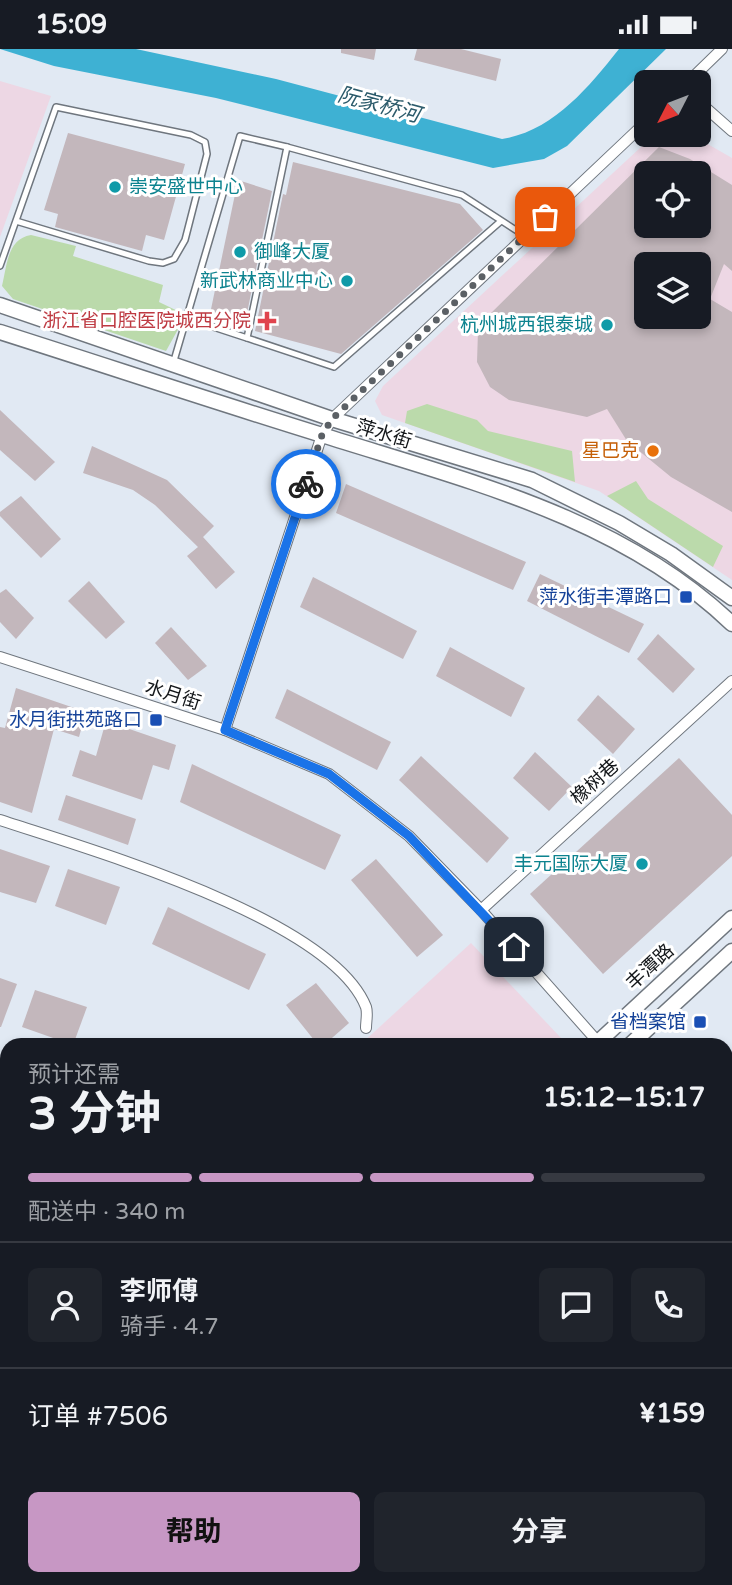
<!DOCTYPE html>
<html lang="zh">
<head>
<meta charset="utf-8">
<style>
	body { margin:0; font-family:"Varela Round","Noto Sans SC",sans-serif; background:#20242c; color:#f1f3f6; height:100vh; display:flex; flex-direction:column; font-size:26px; white-space:nowrap }
	* { box-sizing:border-box; margin:0 }
	p { font-size:23px; color:#9ea1a6 }
	.icon { flex:none; width:38px; height:38px; fill:none; stroke:currentColor; stroke-width:2; stroke-linecap:round; stroke-linejoin:round }
	.map { position:relative; flex:1; overflow:hidden }
	.panel { position:absolute; left:0px; top:989px; width:733px; height:548px; display:flex; flex-direction:column; background:#171b24; border-radius:21px 21px 0 0; box-shadow:0 4px 10px #0003 }
	.panel>* { flex:none }
	.needle { width:46px; rotate:228deg }
	.tools { position:absolute; left:634px; top:21px; display:grid; gap:14px }
	.tools a { display:grid; place-items:center; width:77px; height:77px; border-radius:10px; background:#171b24; box-shadow:0 4px 10px #0003; font-size:35px }
	.pin { position:absolute; display:grid; place-items:center; width:60px; height:60px; color:#fff; margin:-30px; border-radius:14px; box-shadow:0 4px 10px #0006 }
	.courier { position:absolute; display:grid; place-items:center; width:70px; height:70px; margin:-35px; border:5px solid #1a73e8; border-radius:50%; background:#fff; color:#222; box-shadow:0 2px 9px #0007 }
	.headline em { font-style:normal; font-weight:700 }
	.headline div { display:flex; flex-direction:column-reverse }
	.headline { display:flex; align-items:center; justify-content:space-between; height:119px; padding:0 28px }
	h1 { font-size:46px; font-weight:700; line-height:52px }
	.bar { display:grid; grid-template-columns:repeat(4,1fr); gap:10px 7px; align-content:center; height:84px; padding:0 28px }
	.bar i { height:9px; border-radius:5px; background:#363941 }
	.bar .selected { background:#c797c4 }
	.bar p { grid-column:span 4 }
	.line { display:flex; align-items:center; gap:18px; padding:0 28px; border-top:2px solid #363941 }
	.line div { flex:1 }
	.round { display:grid; place-items:center; flex:none; width:74px; height:74px; border-radius:10px; background:#20242c }
	.cta { display:flex; gap:14px; margin-top:auto; padding:14px 28px }
	.cta a { flex:1; height:80px; border-radius:10px; background:#c797c4; color:#111; font-size:28px; font-weight:700; line-height:80px; text-align:center }
	.cta a+a { background:#20242c; color:#f1f3f6 }
	.status { display:flex; justify-content:space-between; align-items:center; height:49px; padding:0 35px; background:#171b24; direction:ltr }
	.status svg { height:19px; fill:currentColor }
	.map>svg:first-child { display:block }
</style>
</head>
<body>
<div class="status"><b>15:09</b><svg viewBox="0 0 49 12"><path d="M0 12V9h3v3zM5 12V6h3v6zM10 12V3h3v9zM15 12V0h3v12zM26 1h20v11H26zM47 4h2v5h-2z"/></svg></div>
<div class="map">
<svg width="732" height="1536" viewBox="0 0 732 1536">
	<rect width="100%" height="100%" fill="#e1e9f3"/>
	<g fill="#edd7e4" fill-rule="evenodd">
		<polygon points="0,32 51,47 0,188"/>
		<path d="M654 86H692L732 109V531L599 442 382 366 375 352 383 337ZM646 124H698V177H646ZM646 215H698V268H646Z"/>
		<polygon points="471,894 562,990 563,996 360,996"/>
	</g>
	<g fill="#bbdaab">
		<path d="M31 186 76 197 73 207 163 236 159 253 186 266 166 302 13 250 2 237C7 217 7 190 31 186Z"/>
		<polygon points="427,355 477,371 488,382 572,402 575,433 405,374 407,362"/>
		<polygon points="636,432 648,450 723,497 713,518 607,447"/>
	</g>
	<path fill="#3eb1d3" d="M0 0H136L276 30 502 90C553 82 588 39 619 0H666L567 97 544 110 493 119 216 49 54 17Z"/>
	<g fill="#c3b7bc" fill-rule="evenodd">
		<polygon points="341,0 376,0 374,11 341,4"/>
		<polygon points="417,0 461,0 501,10 496,32 414,11"/>
		<polygon points="68,84 185,115 164,191 146,186 142,202 55,178 58,165 44,161"/>
		<path d="M659 98 690 110 732 136V222L724 215 710 250 732 263V463L671 428 627 392 607 360 587 368 509 351 490 338 477 313 478 282 486 269ZM646 124H698V177H646ZM646 215H698V268H646Z"/>
		<polygon points="293,113 460,155 483,181 341,305 255,282 283,145 286,146"/>
		<polygon points="238,131 272,142 245,274 210,265"/>
		<polygon points="0,361 55,413 35,432 0,401"/>
		<polygon points="92,397 167,431 214,477 203,488 235,523 216,540 187,507 198,498 155,456 133,441 83,424"/>
		<polygon points="346,435 526,513 513,541 336,464"/>
		<polygon points="21,447 61,490 41,509 0,467 0,463"/>
		<polygon points="540,525 644,575 629,604 527,552"/>
		<polygon points="313,528 417,582 403,610 300,558"/>
		<polygon points="89,532 125,573 106,590 68,552"/>
		<polygon points="6,540 34,569 16,590 0,573 0,544"/>
		<polygon points="171,578 207,617 188,631 155,594"/>
		<polygon points="658,585 695,620 673,644 637,610"/>
		<polygon points="450,598 525,639 511,668 436,627"/>
		<polygon points="16,639 86,663 79,688 54,680 32,764 0,753 0,678 5,679"/>
		<polygon points="287,640 391,693 377,721 275,669"/>
		<polygon points="598,646 635,680 613,705 577,671"/>
		<polygon points="106,672 176,696 169,721 153,716 142,751 72,727 80,701 96,707"/>
		<polygon points="535,703 572,738 549,762 513,729"/>
		<polygon points="421,707 509,789 487,814 399,731"/>
		<polygon points="679,709 732,766 732,807 603,925 530,845"/>
		<polygon points="192,715 341,786 325,821 180,753"/>
		<polygon points="66,746 136,770 128,796 58,771"/>
		<polygon points="0,800 50,817 36,854 0,843"/>
		<polygon points="376,810 443,886 417,908 351,831"/>
		<polygon points="68,820 120,838 106,876 55,857"/>
		<polygon points="168,858 266,905 249,941 152,895"/>
		<polygon points="0,929 17,935 1,978 0,978"/>
		<polygon points="316,934 349,974 324,996 318,996 286,956"/>
		<polygon points="35,941 87,958 73,996 22,978"/>
	</g>
	<g fill="none" stroke-linecap="round" stroke-linejoin="round">
		<defs>
			<g id="lane">
				<polyline points="501,172 334,318 247,289 287,98 462,146 525,187"/>
				<polyline points="0,217 56,58 191,86 205,93 207,105 185,191 174,210 163,214 149,212 16,172"/>
				<polyline points="186,269 247,289"/>
				<polyline points="173,315 240,87 287,98"/>
			</g>
			<g id="street">
				<polyline points="688,33 722,0"/>
				<polyline points="698,52 732,82"/>
				<polyline points="0,608 225,681 329,725 409,787 481,861 598,993"/>
				<polyline points="225,681 322,386 332,370 646,73"/>
				<path d="M0 771C87 800 331 869 366 958 368 964 366 972 366 979"/>
				<polyline points="481,861 732,632"/>
				<polyline points="323,1530 330,1536"/>
			</g>
			<g id="secondary">
				<polyline points="0,256 332,370 532,431 619,474 671,505 732,549"/>
				<path d="M0 283C107 317 215 353 322 386 464 431 621 468 732 575"/>
				<polyline points="595,996 732,869"/>
				<polyline points="630,996 732,902"/>
				<polyline points="0,1308 7,1311"/>
				<polyline points="80,1536 84,1530"/>
				<polyline points="110,1536 113,1530"/>
			</g>
		</defs>
		<use href="#lane" stroke="#6f767e" stroke-width="8"/>
		<use href="#street" stroke="#6f767e" stroke-width="12"/>
		<use href="#secondary" stroke="#6f767e" stroke-width="17"/>
		<use href="#lane" stroke="#fff" stroke-width="5"/>
		<use href="#street" stroke="#fff" stroke-width="10"/>
		<use href="#secondary" stroke="#fff" stroke-width="14"/>
	</g>
	<g fill="none" stroke-linecap="round" stroke-linejoin="round">
		<polyline stroke="#5b6065" stroke-width="7" stroke-dasharray="0 12.6" points="306,435 322,386 332,370 545,168"/>
		<polyline stroke="#1a73e8" stroke-width="9" points="306,435 225,681 329,725 409,787 514,898"/>
	</g>
	<g fill="#0f9aa8" stroke="#fff" stroke-width="2.5">
		<circle cx="115" cy="138" r="7"/>
		<circle cx="240" cy="203" r="7"/>
		<circle cx="347" cy="232" r="7"/>
		<circle cx="607" cy="276" r="7"/>
		<circle cx="642" cy="815" r="7"/>
	</g>
	<path fill="#e0444e" stroke="#fff" stroke-width="2.5" d="M263.5 261.5h7v7h7v7h-7v7h-7v-7h-7v-7h7z"/>
	<circle fill="#e8710a" stroke="#fff" stroke-width="2.5" cx="653" cy="402" r="7"/>
	<g fill="#1a4fb4" stroke="#fff" stroke-width="2.5">
		<rect x="679" y="541" width="14" height="14" rx="3.5"/>
		<rect x="149" y="664" width="14" height="14" rx="3.5"/>
		<rect x="693" y="966" width="14" height="14" rx="3.5"/>
	</g>
	<g text-anchor="middle" dominant-baseline="central" stroke-width="6" stroke-linejoin="round" paint-order="stroke">
		<g font-size="19" fill="#0d838f" stroke="#fff" text-anchor="end">
			<text x="129" y="138" text-anchor="start">崇安盛世中心</text>
			<text x="254" y="203" text-anchor="start">御峰大厦</text>
			<text x="333" y="232">新武林商业中心</text>
			<text x="593" y="276">杭州城西银泰城</text>
			<text x="628" y="815">丰元国际大厦</text>
		</g>
		<g font-size="19" fill="#be3a42" stroke="#fff" text-anchor="end">
			<text x="251" y="272">浙江省口腔医院城西分院</text>
		</g>
		<g font-size="19" fill="#131619" stroke="#fff">
			<text transform="translate(384 385) rotate(17)">萍水街</text>
			<text transform="translate(173 646) rotate(18)">水月街</text>
			<text transform="translate(595 733) rotate(-42)">橡树巷</text>
			<text transform="translate(650 918) rotate(-43)">丰潭路</text>
		</g>
		<g font-size="19" fill="#c56008" stroke="#fff" text-anchor="end">
			<text x="639" y="402">星巴克</text>
		</g>
		<g font-size="19" fill="#164399" stroke="#fff" text-anchor="end">
			<text x="672" y="548">萍水街丰潭路口</text>
			<text x="142" y="671">水月街拱苑路口</text>
			<text x="686" y="973">省档案馆</text>
		</g>
		<g font-size="21" font-style="italic" fill="#2c5b6b" stroke="#fff">
			<text transform="translate(379 56) rotate(15)">阮家桥河</text>
		</g>
	</g>
</svg>
<div class="tools">
<a><svg class="needle" viewBox="-14 -14 28 28"><path d="M0-13l5 13h-10z" fill="#e53935"/><path d="M0 13l5-13h-10z" fill="#9ea1a6"/></svg></a>
<a><svg class="icon" aria-label="locate" viewBox="0 0 24 24"><circle cx="12" cy="12" r="6"/><path d="M12 2v4M12 18v4M2 12h4M18 12h4"/></svg></a>
<a><svg class="icon" aria-label="layers" viewBox="0 0 24 24"><path d="M12 4l9 5-9 5-9-5zM3 14l9 5 9-5"/></svg></a>
</div>
<div class="pin" style="left:545px;top:168px;background:#ea580c"><svg class="icon" aria-label="bag" viewBox="0 0 24 24"><path d="M5 8h14l-1 12H6zM9 8a3 3 0 0 1 6 0"/></svg></div>
<div class="pin" style="left:514px;top:898px;background:#1f2937"><svg class="icon" aria-label="home" viewBox="0 0 24 24"><path d="M3 11l9-7 9 7M6 9v11h12V9"/></svg></div>
<div class="courier" style="left:306px;top:435px"><svg class="icon" aria-label="bike" viewBox="0 0 24 24"><circle cx="6" cy="16" r="4"/><circle cx="18" cy="16" r="4"/><path d="M6 16l4-8h5l3 8M10 8l3 8H6M13 5h3"/></svg></div>
<section class="panel">
<div class="headline"><div><h1>3 分钟</h1><p>预计还需</p></div><em>15:12–15:17</em></div>
<div class="bar"><i class="selected"></i><i class="selected"></i><i class="selected"></i><i></i><p>配送中 · 340 m</p></div>
<div class="line" style="height:126px"><a class="round"><svg class="icon" aria-label="person" viewBox="0 0 24 24"><circle cx="12" cy="8" r="4"/><path d="M4 21q1-7 8-7t8 7"/></svg></a><div><b>李师傅</b><p>骑手 · 4.7</p></div><a class="round"><svg class="icon" aria-label="chat" viewBox="0 0 24 24"><path d="M4 5h16v11H9l-5 4z"/></svg></a><a class="round"><svg class="icon" aria-label="phone" viewBox="0 0 24 24"><path d="M5 4h4l2 5-3 2q2 4 5 5l2-3 5 2v4C11 20 4 13 5 4z"/></svg></a></div>
<div class="line" style="height:91px"><div>订单 #7506</div><b>¥159</b></div>
<div class="cta"><a>帮助</a><a>分享</a></div>
</section>
</div>
</body>
</html>
